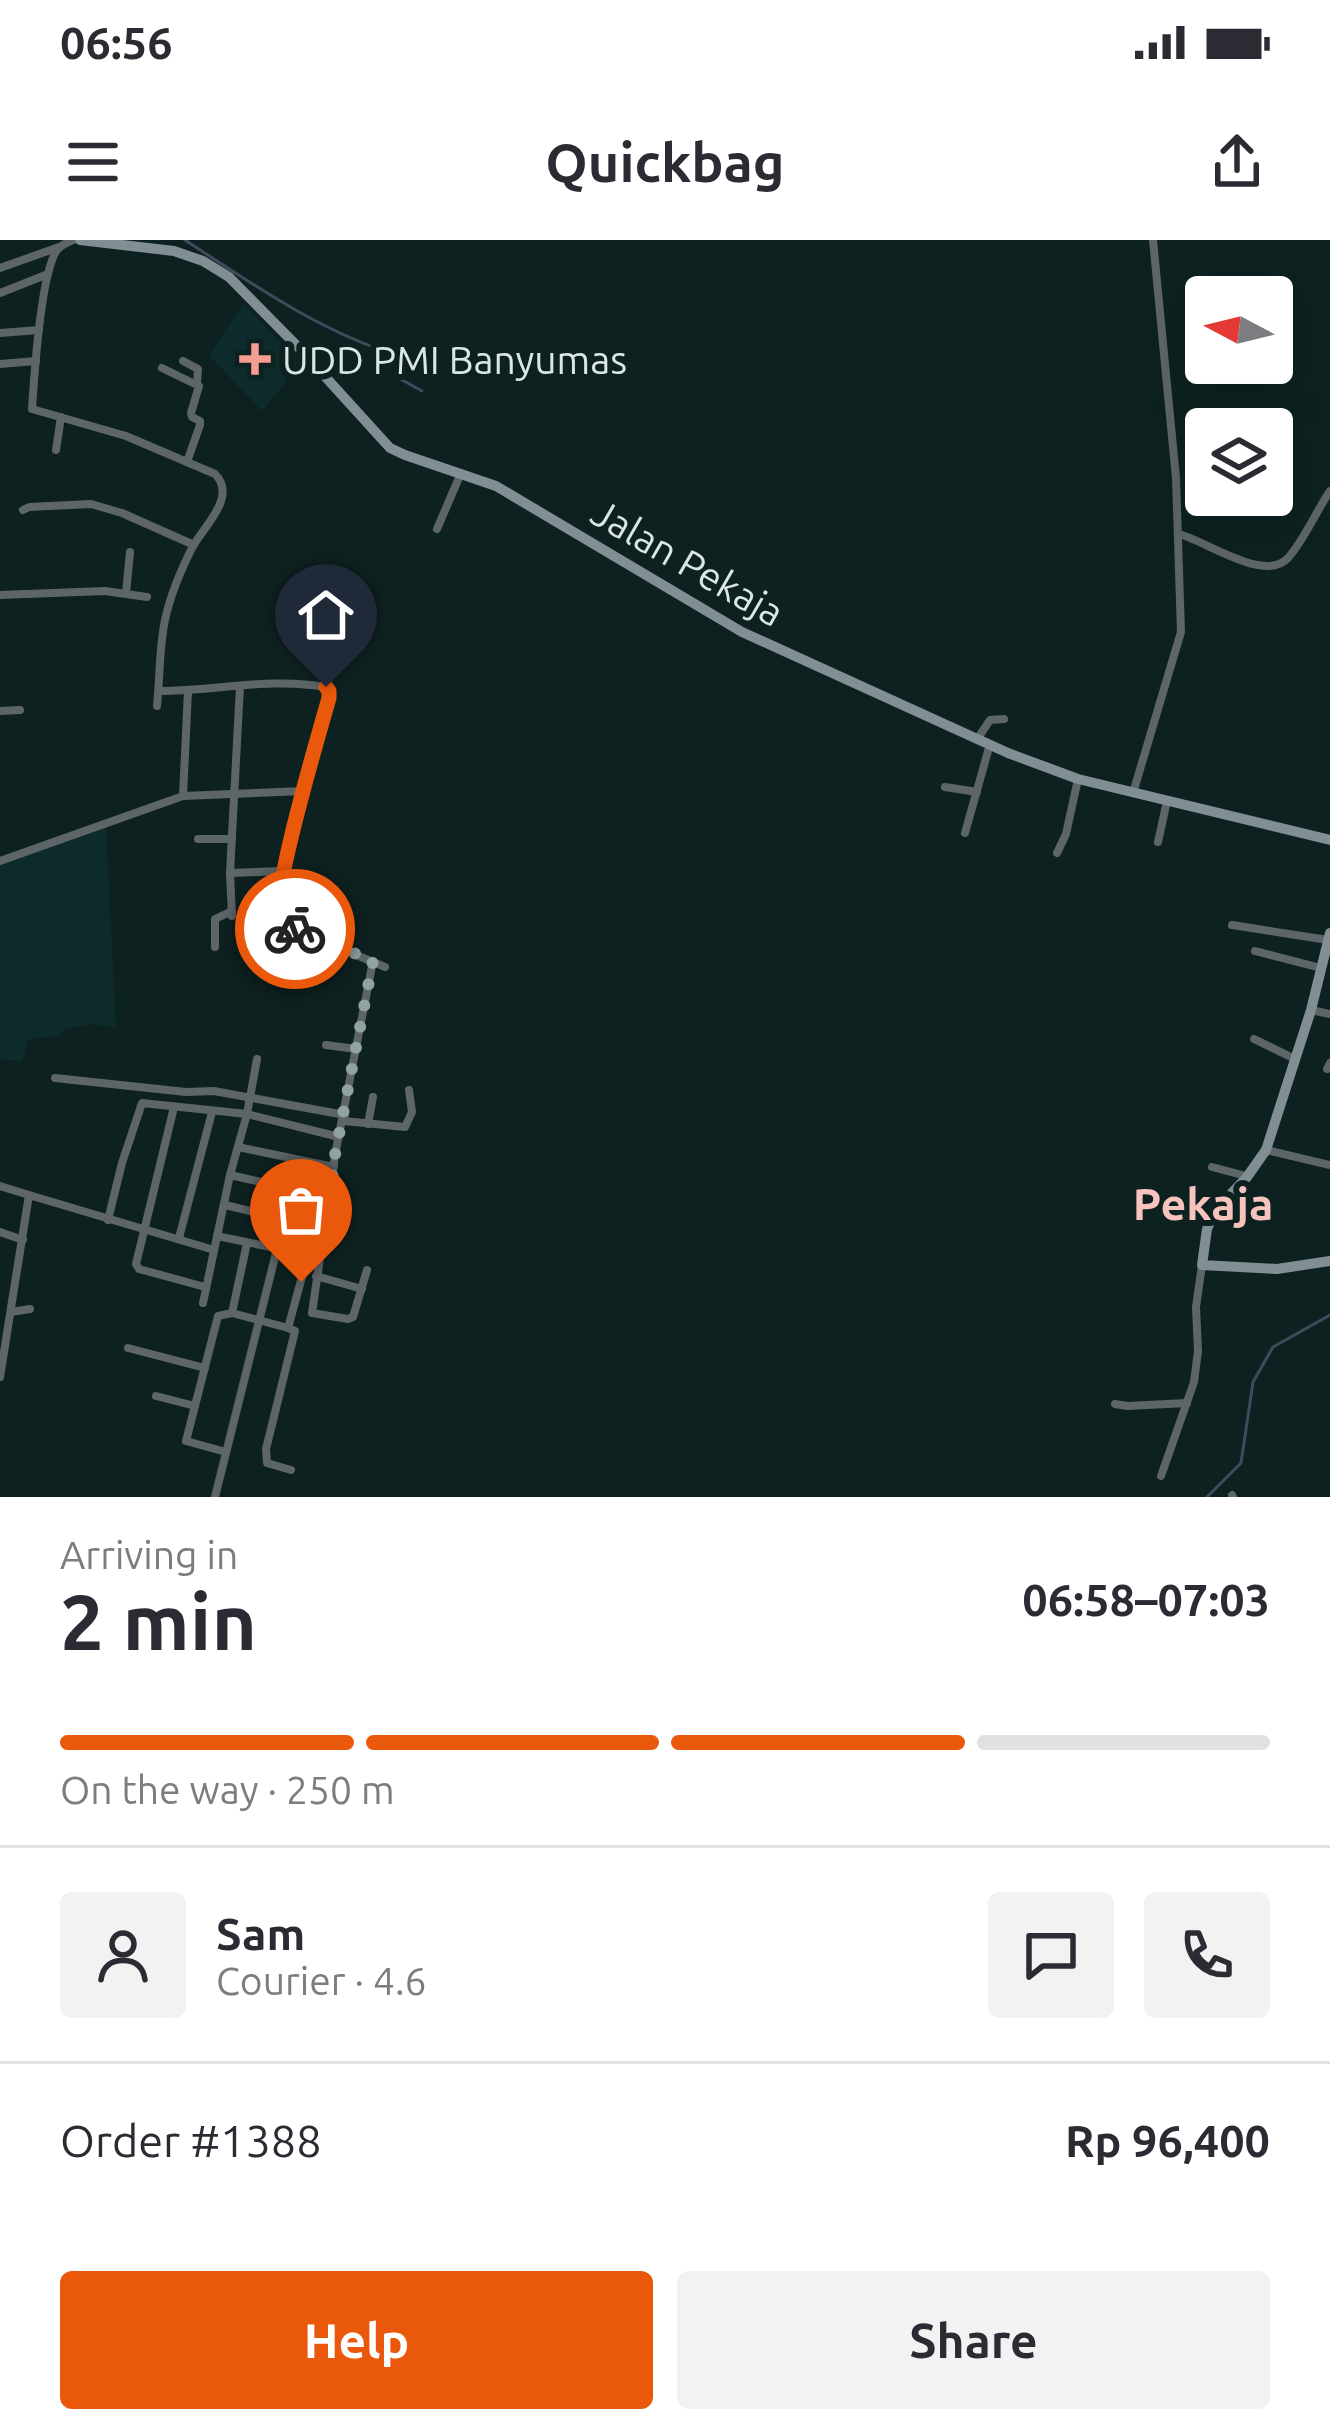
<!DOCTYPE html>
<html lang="en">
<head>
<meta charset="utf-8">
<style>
	body { margin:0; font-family:Ubuntu,sans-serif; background:#f2f2f3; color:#2b2b33; height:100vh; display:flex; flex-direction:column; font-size:45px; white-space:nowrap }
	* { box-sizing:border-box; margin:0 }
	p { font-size:39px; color:#7c7c81 }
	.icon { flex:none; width:66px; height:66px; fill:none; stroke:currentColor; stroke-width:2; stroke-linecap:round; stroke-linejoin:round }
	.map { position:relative; height:1257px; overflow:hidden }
	.panel { display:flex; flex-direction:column; background:#fff; flex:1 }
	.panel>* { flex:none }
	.needle { width:78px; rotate:277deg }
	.tools { position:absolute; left:1185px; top:36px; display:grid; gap:24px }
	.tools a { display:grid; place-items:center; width:108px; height:108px; border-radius:12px; background:#fff; box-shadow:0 12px 48px #0002; font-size:60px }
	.pin { position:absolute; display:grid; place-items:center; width:102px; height:102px; color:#fff; margin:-123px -51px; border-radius:50% 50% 50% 0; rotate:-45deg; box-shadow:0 0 12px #0007 }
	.pin .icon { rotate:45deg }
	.courier { position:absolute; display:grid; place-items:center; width:120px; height:120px; margin:-60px; border:9px solid #ea580c; border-radius:50%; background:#fff; color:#222; box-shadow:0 3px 15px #0007 }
	.summary em { font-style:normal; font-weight:700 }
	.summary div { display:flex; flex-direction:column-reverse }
	.summary { display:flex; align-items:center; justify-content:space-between; height:204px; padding:0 60px }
	h1 { font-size:78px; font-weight:700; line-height:90px }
	.bar { display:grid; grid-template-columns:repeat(4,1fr); gap:18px 12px; align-content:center; height:144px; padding:0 60px }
	.bar i { height:15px; border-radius:9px; background:#e1e1e2 }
	.bar .on { background:#ea580c }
	.bar p { grid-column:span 4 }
	.line { display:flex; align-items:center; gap:30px; padding:0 60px; border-top:3px solid #e1e1e2 }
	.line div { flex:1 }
	.round { display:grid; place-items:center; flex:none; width:126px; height:126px; border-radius:12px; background:#f2f2f3 }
	.primary-button { display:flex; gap:24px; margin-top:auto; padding:24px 60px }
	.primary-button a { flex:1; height:138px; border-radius:12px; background:#ea580c; color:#fff; font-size:48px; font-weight:700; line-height:138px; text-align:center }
	.primary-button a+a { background:#f2f2f3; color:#2b2b33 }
	.status { display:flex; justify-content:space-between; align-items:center; height:84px; padding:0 60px; background:#fff; direction:ltr }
	.status svg { height:33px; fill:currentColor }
	header { display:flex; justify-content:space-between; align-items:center; height:156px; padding:0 60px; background:#fff; font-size:54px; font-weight:700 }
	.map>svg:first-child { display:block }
</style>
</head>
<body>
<div class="status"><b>06:56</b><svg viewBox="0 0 49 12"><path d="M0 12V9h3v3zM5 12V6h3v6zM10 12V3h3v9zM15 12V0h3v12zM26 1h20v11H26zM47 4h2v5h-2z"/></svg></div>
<header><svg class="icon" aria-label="menu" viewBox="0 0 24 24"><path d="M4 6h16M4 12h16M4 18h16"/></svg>Quickbag<svg class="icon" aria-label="share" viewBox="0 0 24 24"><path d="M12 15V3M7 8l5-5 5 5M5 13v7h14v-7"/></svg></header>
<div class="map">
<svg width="1330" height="1257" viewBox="0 0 1330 1257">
	<rect width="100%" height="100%" fill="#0d2120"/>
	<g fill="#0c2b2a">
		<polygon points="243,63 301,123 262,171 209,116"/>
		<polygon points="106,585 116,788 93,784 66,789 58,796 29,799 22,821 0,819 0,625"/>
	</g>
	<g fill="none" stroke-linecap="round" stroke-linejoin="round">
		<g stroke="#414a5d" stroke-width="3">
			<path d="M185 0C252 44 324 94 400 116L402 140 422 151"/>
			<polyline points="1207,1257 1241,1223 1253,1142 1273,1107 1330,1075"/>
		</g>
		<g stroke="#5d6569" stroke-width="8">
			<path d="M73 0C66 3 61 5 57 10 41 33 34 138 32 169L126 196 215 234C238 257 203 287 192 308 181 330 170 356 165 380 159 408 160 438 157 466"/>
			<polyline points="0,28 59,7"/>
			<polyline points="0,53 48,34"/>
			<polyline points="0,93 39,90"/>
			<polyline points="183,121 198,129 197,143"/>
			<polyline points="0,124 36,121"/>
			<polyline points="162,128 199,146 191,173 192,177 200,181 200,185 187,222"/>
			<polyline points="56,210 61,177"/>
			<polyline points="23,270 29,267 91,264 122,273 194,305"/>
			<polyline points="437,289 461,233"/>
			<path d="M1179 294C1208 302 1265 343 1288 318 1303 302 1317 270 1330 251"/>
			<polyline points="126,353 130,312"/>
			<polyline points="0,355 105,351 147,357"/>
			<path d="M159 451C214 451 271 437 326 447L329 451V459C320 492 270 655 279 678 280 681 283 683 285 685L385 727"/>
			<polyline points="0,471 20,470"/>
			<polyline points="978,498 990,480 1004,479"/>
			<polyline points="945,547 977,552"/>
			<polyline points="1133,553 1181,392 1176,238 1153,0"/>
			<polyline points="183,556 188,451"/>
			<polyline points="965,593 990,504"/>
			<polyline points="198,599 232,599"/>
			<polyline points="1158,602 1167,561"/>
			<polyline points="1057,613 1066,594 1078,539"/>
			<polyline points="0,621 183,556 304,551"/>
			<polyline points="230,633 285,631"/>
			<polyline points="232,676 230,633 240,446"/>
			<polyline points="1232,685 1328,700"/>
			<polyline points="215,707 215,679 232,671"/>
			<polyline points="1255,711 1321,728"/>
			<polyline points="1311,770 1330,774"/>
			<polyline points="1254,799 1295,819"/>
			<polyline points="326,805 356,809"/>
			<polyline points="257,819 247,874 339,897"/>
			<polyline points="1327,829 1330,823"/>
			<polyline points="55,838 186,852 214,851 345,875"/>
			<polyline points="174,867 136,1024 139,1029 205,1047"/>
			<polyline points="344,881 405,887 412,872 409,850"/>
			<polyline points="368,884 373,857"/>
			<polyline points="238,907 334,927"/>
			<polyline points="1266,910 1330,925"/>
			<polyline points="1212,927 1246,936"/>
			<polyline points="230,935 331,958"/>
			<polyline points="0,946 29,955"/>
			<polyline points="1169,957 1215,971"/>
			<polyline points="225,965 326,989"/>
			<polyline points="108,980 122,923 142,863 247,874 230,935 203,1063"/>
			<polyline points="0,992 23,1000"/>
			<polyline points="217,996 319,1017"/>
			<polyline points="179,998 212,872"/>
			<polyline points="367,1030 353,1077 348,1079 312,1073 335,915 373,721"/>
			<polyline points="316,1036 362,1049"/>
			<polyline points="11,1072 30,1069"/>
			<polyline points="232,1073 247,1003"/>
			<polyline points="128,1108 205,1128"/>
			<polyline points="0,1137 29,955 214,1010"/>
			<polyline points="156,1156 195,1166"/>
			<polyline points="1115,1164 1127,1166 1187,1163"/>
			<polyline points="226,1212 186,1201 218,1076 232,1073 288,1088"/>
			<polyline points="291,1230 267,1223 266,1209 295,1091 288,1088 308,1015"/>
			<polyline points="1161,1236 1194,1142 1198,1111 1196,1067 1202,1025"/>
			<polyline points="1232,1255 1233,1257"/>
			<polyline points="215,1257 277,1009"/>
		</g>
		<g stroke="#818e94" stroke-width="10">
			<polyline points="80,0 174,11 203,21 229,37 300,109 390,208 405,215 496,246 742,392 1008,513 1078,539 1330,600"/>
			<polyline points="1330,693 1311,770 1266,910 1247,937 1215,971 1207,989 1202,1025 1277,1029 1330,1021"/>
		</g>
	</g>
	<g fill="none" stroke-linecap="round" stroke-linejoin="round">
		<polyline stroke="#92a2a1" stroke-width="12" stroke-dasharray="0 21.6" points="295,689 373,721 335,915 327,980 319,1017 308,1015 301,1042"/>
		<path stroke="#ea580c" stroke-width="15" d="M295 689C289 687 283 685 280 679 270 658 320 490 329 458V451L326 447"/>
	</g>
	<path fill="#f59c93" stroke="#0d2120" stroke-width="4.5" d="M249 101h12v12h12v12h-12v12h-12v-12h-12v-12h12z"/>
	<g text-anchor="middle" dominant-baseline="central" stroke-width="12" stroke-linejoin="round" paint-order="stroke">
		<g font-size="39" fill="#dae7e6" stroke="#0d2120" text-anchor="start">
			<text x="282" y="119">UDD PMI Banyumas</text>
		</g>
		<g font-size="39" fill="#dae7e6" stroke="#0d2120">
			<text transform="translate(688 322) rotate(30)">Jalan Pekaja</text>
		</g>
		<g font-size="45" font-weight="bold" fill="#f7c3bd" stroke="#0d2120">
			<text x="1203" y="963">Pekaja</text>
		</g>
	</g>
</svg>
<div class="tools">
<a><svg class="needle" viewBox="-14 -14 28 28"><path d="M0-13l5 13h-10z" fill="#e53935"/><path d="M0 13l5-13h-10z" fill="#7c7c81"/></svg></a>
<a><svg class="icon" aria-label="layers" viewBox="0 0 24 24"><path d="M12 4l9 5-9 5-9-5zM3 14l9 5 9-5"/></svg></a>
</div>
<div class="pin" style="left:301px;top:1042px;background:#ea580c"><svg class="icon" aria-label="bag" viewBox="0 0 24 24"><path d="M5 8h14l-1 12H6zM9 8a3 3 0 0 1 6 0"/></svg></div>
<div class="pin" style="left:326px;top:447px;background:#1f2937"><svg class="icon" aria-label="home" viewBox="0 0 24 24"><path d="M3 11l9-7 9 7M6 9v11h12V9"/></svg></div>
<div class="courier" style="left:295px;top:689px"><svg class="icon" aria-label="bike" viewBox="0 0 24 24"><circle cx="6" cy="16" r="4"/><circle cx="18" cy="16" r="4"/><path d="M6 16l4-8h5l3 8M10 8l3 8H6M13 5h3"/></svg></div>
</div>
<section class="panel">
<div class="summary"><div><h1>2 min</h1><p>Arriving in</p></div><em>06:58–07:03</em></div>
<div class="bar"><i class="on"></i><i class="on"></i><i class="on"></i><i></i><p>On the way · 250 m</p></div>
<div class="line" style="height:216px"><a class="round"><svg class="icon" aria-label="person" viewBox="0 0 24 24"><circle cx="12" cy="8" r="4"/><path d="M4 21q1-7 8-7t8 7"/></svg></a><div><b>Sam</b><p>Courier · 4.6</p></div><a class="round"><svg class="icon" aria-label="chat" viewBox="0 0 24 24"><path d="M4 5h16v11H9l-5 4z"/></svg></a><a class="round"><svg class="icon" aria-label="phone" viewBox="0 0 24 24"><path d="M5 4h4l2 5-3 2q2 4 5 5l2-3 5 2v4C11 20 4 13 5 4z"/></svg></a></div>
<div class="line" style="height:156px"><div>Order #1388</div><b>Rp 96,400</b></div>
<div class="primary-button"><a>Help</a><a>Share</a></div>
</section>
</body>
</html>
